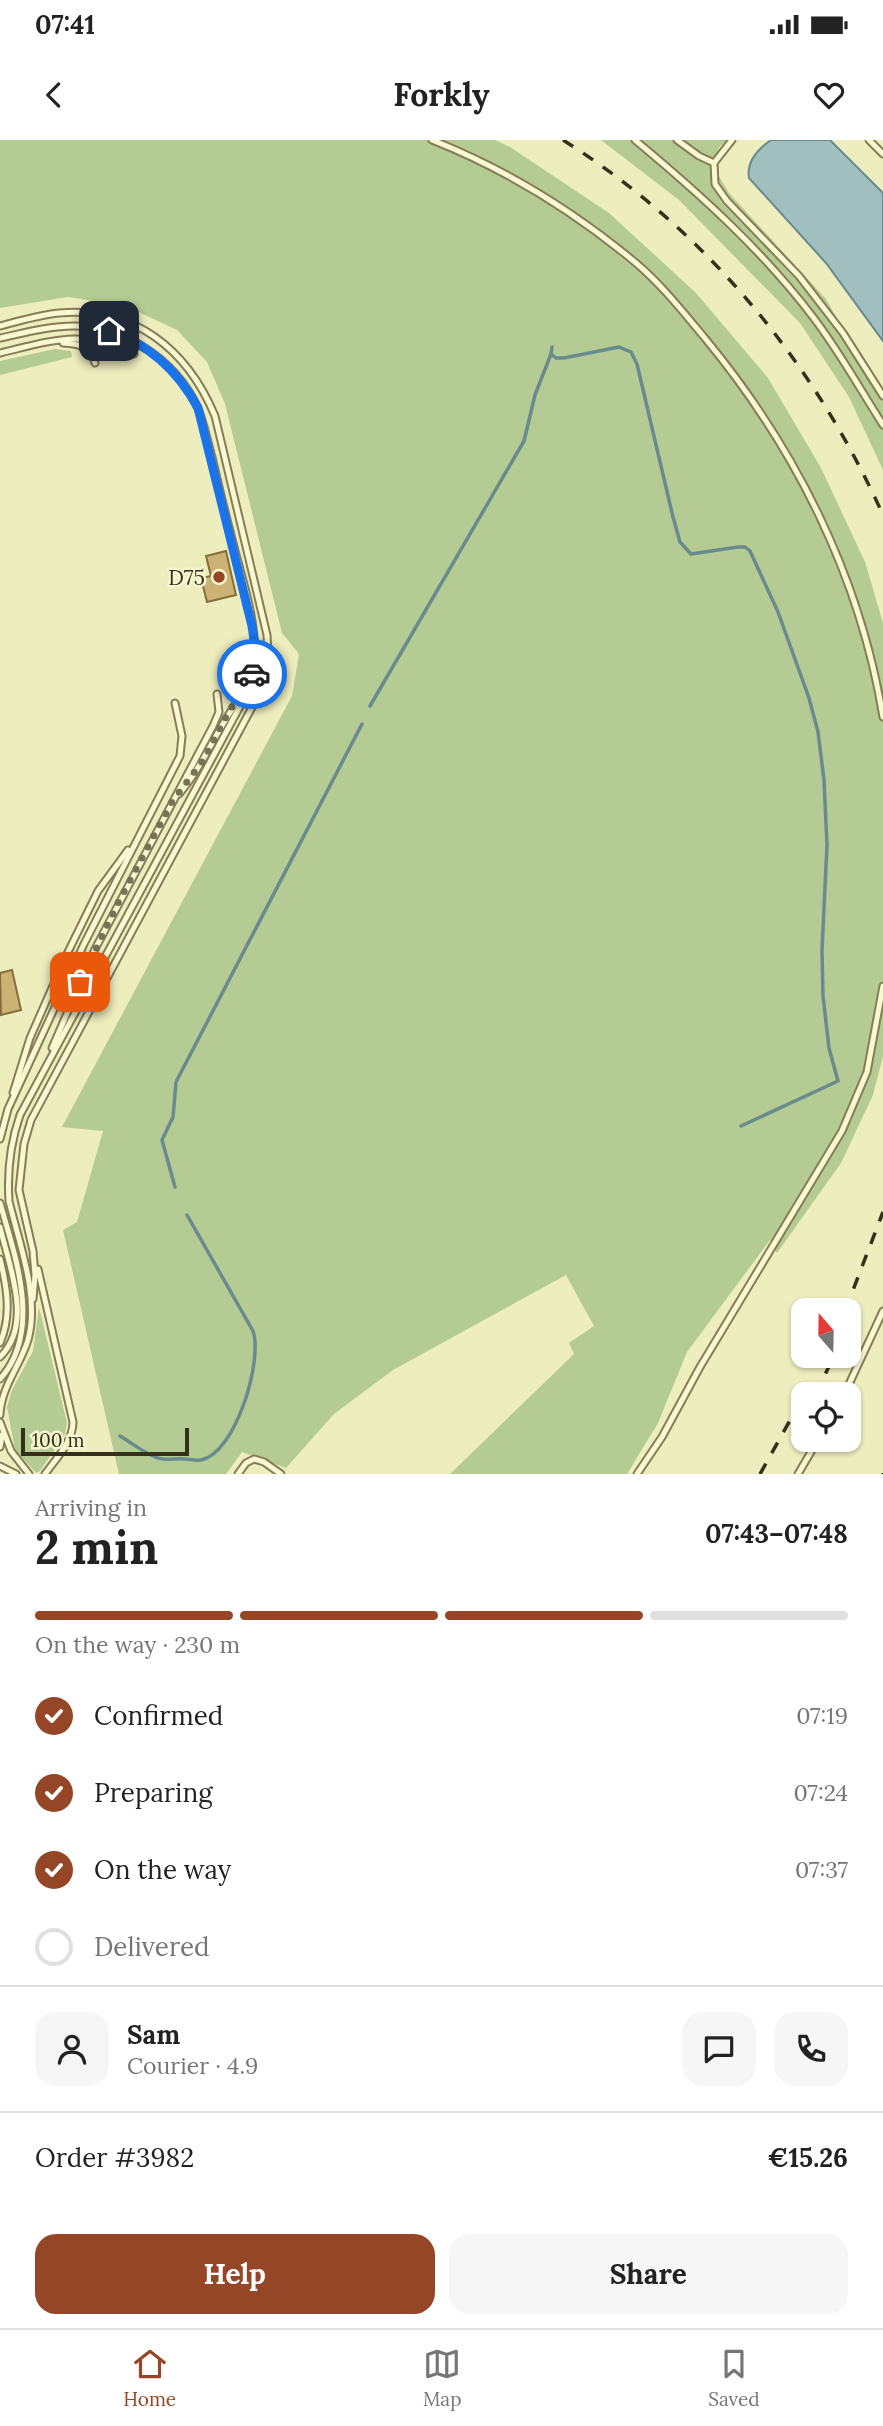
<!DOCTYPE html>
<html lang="en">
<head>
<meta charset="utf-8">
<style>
	body { margin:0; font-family:Lora,serif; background:#f6f6f6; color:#222; height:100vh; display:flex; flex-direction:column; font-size:26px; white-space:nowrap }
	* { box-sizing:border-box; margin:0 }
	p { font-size:23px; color:#767676 }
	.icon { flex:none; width:38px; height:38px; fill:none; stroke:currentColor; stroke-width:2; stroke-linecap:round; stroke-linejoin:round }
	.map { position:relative; height:1334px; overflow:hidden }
	.side { display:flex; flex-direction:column; background:#fff; flex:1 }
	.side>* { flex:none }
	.needle { width:46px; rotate:340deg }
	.controls { position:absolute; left:791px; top:1158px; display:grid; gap:14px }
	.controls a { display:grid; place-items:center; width:70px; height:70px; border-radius:14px; background:#fff; box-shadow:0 2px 5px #0004; font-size:35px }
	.scale { position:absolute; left:21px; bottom:18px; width:168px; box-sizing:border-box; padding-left:7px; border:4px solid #352f1c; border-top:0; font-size:19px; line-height:24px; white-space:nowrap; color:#352f1c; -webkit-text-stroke:5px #f5f5ce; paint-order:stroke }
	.pin { position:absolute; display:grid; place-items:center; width:60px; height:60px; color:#fff; margin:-30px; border-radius:14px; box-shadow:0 4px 10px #0006 }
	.courier { position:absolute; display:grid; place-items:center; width:70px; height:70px; margin:-35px; border:5px solid #1a73e8; border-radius:50%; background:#fff; color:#222; box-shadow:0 2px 9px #0007 }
	.headline em { font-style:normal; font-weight:700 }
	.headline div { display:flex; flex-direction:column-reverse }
	.headline { display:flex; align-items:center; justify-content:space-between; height:119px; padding:0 35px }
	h1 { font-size:46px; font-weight:700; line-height:52px }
	.bar { display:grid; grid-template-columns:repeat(4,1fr); gap:10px 7px; align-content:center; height:84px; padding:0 35px }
	.bar i { height:9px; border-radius:5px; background:#e0e0e0 }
	.bar .active { background:#954627 }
	.bar p { grid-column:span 4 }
	.line { display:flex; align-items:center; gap:18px; padding:0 35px; border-top:2px solid #e0e0e0 }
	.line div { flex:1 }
	.round { display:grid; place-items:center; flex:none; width:74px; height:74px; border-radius:21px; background:#f6f6f6 }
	ol { padding:0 35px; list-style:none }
	li { display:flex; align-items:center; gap:21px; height:77px }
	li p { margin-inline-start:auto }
	li .icon { padding:7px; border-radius:50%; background:#954627; color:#fff; stroke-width:4 }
	li:last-child { color:#767676 }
	li i { width:38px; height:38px; border:4px solid #e0e0e0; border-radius:50% }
	.action { display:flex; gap:14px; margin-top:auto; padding:14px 35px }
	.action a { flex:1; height:80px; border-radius:21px; background:#954627; color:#fff; font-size:28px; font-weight:700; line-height:80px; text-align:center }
	.action a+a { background:#f6f6f6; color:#222 }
	.status { display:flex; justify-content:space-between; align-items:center; height:49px; padding:0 35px; background:#fff; direction:ltr }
	.status svg { height:19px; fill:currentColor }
	header { display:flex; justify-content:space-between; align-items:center; height:91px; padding:0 35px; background:#fff; font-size:32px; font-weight:700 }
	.tab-bar { display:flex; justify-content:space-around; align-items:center; height:98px; border-top:2px solid #e0e0e0; background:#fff; font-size:19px; color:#767676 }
	.tab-bar a { display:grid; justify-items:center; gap:4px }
	.tab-bar .active { color:#954627 }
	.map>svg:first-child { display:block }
</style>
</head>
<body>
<div class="status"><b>07:41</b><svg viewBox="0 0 49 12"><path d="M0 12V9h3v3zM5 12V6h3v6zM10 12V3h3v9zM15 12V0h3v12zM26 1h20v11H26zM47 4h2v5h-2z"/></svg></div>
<header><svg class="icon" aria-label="back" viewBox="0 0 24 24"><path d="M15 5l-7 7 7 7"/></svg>Forkly<svg class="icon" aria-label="heart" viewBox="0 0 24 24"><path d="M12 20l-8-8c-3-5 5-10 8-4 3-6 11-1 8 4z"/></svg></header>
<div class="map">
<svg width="883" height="1334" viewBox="0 0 883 1334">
	<rect width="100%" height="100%" fill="#eeedbe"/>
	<g fill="#b4cb93">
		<polygon points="0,0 495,0 510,7 609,73 696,153 768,238 821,328 865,422 883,483 883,916 873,955 841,1023 777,1113 770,1100 687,1212 658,1283 627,1334 450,1334 574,1214 569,1203 594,1186 566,1135 393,1230 334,1274 286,1328 242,1312 226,1334 119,1334 63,1090 77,1082 103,991 62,987 292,556 299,514 282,493 225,264 207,222 177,190 126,166 68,157 0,168"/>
		<polygon points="601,0 728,0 720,6 711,23 729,53 826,159 883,260 883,330 849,257 800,183 679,60"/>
		<polygon points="55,209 71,211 72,217 0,235 0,221"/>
		<polygon points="39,1167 67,1283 65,1294 40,1331 36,1333 15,1310 7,1267 12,1250 33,1211"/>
	</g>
	<path fill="#a2bfbf" stroke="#698b8d" stroke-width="2" d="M771 0H830L883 53V201L826 123 749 38C746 21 758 9 771 0Z"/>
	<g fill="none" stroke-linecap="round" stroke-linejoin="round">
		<g stroke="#698b8d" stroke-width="3.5">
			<polyline points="551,214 556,218 564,218 619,207 631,212 637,224 673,377 680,402 691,414 738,407 745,407 750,411 778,472 809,558 818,592 824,640 827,705 822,810 823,856 829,908 838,941 741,986"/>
			<polyline points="370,566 524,301 535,255 551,214 552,207"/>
			<polyline points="175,1047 162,1000 173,977 176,942 362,584"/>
			<path d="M120 1296C132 1303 145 1314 158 1318 165 1321 177 1318 185 1319 190 1319 196 1321 201 1320 236 1313 263 1220 253 1191L187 1075"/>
		</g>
	</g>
	<g fill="#ccb274" stroke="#856e3d" stroke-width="2">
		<polygon points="226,411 236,455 207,462 201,438 211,436 206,416"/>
		<polygon points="12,830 21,870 1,875 0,833"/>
	</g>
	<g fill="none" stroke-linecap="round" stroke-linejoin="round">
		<defs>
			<g id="lane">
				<path d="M432 0C505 29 576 73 636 123 662 145 683 172 704 197 795 307 860 436 883 577"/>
				<path d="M635 0C700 54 762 110 813 177 839 211 860 249 883 285"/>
				<polyline points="677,0 699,16 714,23 732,0"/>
				<polyline points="869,0 883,14"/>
				<polyline points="714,23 715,44 727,61 799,136 843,193 883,256"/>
				<path d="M0 186C19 181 39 175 59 173 134 166 187 209 215 276L267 495 268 514 266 533 262 549 250 571 31 980 24 1004 19 1050 33 1111 35 1135 33 1159"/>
				<path d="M0 198C24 193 49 186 74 186 125 186 175 220 197 266 204 282 207 300 212 317 218 343 224 369 231 395 240 433 258 482 254 521 253 533 249 545 245 557L20 975C10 1004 7 1031 9 1061 19 1103 40 1157 28 1200 20 1226 1 1247 0 1275"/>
				<path d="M63 203C80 204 90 206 95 223"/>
				<path d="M0 213C51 201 84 188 134 214"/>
				<path d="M179 654C205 624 218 585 243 554"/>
				<polyline points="52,908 95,809 213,586 219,572 217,554"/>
				<polyline points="13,953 30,898 67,814 98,751 128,710"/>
				<polyline points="0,999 8,969 84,804 180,616 182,596 175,563"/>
				<path d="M0 1063C15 1116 43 1191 0 1239"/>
				<path d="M0 1087C9 1126 34 1184 0 1217"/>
				<path d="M0 1119C7 1147 12 1176 0 1203"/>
				<path d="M38 1129 73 1282C73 1301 56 1319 45 1334"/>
				<polyline points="844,1255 883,1171"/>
				<polyline points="0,1282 11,1311 29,1334"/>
				<polyline points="0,1307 2,1295"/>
				<polyline points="0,1326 16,1334"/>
				<polyline points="238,1334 246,1323 254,1319 264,1322 281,1334"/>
				<polyline points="637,1334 662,1297 700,1227 842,991 867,932 883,846"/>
				<polyline points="798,1334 818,1300"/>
			</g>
		</defs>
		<use href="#lane" stroke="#867d57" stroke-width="9"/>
		<use href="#lane" stroke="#f9f8d1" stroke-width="5"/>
		<g stroke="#352f1c" stroke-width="3.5" stroke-dasharray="12 12" stroke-linecap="butt">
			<path d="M563 0C706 90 814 222 883 375"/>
			<polyline points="845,1171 883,1072"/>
			<polyline points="815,1255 834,1216"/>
			<polyline points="760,1334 803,1257"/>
			<polyline points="883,1334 883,1333"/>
		</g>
	</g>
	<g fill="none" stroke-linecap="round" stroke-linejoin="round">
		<polyline stroke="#767255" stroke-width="7" stroke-dasharray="0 12.6" points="80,842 119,761 172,662 204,619 230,569 247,550 252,534"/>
		<path stroke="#1a73e8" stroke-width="9" d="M109 191C149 204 178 231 198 268L252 486 255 506 252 534"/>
	</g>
	<circle fill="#954627" stroke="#f5f5ce" stroke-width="2.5" cx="219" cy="437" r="7"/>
	<g text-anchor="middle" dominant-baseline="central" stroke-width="5" stroke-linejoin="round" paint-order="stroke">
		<g font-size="21" fill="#352f1c" stroke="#f5f5ce" text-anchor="end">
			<text x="205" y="437">D75</text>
		</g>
	</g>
</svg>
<div class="controls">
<a><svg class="needle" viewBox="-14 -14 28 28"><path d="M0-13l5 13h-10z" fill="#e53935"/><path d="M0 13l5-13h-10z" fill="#767676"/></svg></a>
<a><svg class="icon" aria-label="locate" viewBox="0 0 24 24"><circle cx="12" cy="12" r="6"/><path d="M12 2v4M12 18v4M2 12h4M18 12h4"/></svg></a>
</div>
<div class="scale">100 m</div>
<div class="pin" style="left:80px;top:842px;background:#ea580c"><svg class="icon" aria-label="bag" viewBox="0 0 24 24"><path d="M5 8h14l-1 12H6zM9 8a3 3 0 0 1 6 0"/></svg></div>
<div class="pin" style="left:109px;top:191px;background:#1f2937"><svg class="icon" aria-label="home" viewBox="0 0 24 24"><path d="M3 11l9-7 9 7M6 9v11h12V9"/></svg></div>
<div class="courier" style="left:252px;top:534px"><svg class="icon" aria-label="car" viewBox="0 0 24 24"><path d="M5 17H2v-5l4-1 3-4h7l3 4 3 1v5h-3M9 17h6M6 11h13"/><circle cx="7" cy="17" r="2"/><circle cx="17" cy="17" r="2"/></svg></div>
</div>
<section class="side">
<div class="headline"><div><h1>2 min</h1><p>Arriving in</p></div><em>07:43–07:48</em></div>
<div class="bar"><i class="active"></i><i class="active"></i><i class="active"></i><i></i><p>On the way · 230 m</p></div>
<ol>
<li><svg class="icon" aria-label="check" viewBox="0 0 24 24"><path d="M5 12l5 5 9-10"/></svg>Confirmed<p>07:19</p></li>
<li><svg class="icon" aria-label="check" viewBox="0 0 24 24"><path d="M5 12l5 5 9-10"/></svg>Preparing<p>07:24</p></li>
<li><svg class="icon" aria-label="check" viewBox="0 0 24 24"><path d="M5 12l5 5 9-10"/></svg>On the way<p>07:37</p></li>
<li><i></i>Delivered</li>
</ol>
<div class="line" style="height:126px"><a class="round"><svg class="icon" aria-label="person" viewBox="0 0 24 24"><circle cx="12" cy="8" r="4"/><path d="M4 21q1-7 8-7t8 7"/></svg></a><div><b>Sam</b><p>Courier · 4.9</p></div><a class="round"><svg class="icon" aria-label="chat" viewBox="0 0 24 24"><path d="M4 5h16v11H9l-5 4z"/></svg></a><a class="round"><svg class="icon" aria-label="phone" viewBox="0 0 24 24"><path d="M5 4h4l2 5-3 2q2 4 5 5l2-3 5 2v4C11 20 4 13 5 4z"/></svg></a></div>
<div class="line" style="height:91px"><div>Order #3982</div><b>€15.26</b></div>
<div class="action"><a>Help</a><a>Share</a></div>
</section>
<nav class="tab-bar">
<a class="active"><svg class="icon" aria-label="home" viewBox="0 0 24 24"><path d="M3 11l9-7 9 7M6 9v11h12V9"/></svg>Home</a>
<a><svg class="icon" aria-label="map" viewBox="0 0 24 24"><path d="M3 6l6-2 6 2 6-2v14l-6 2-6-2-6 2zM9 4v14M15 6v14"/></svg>Map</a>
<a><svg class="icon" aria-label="saved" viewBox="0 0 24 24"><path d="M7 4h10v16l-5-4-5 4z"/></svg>Saved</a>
</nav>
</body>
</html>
